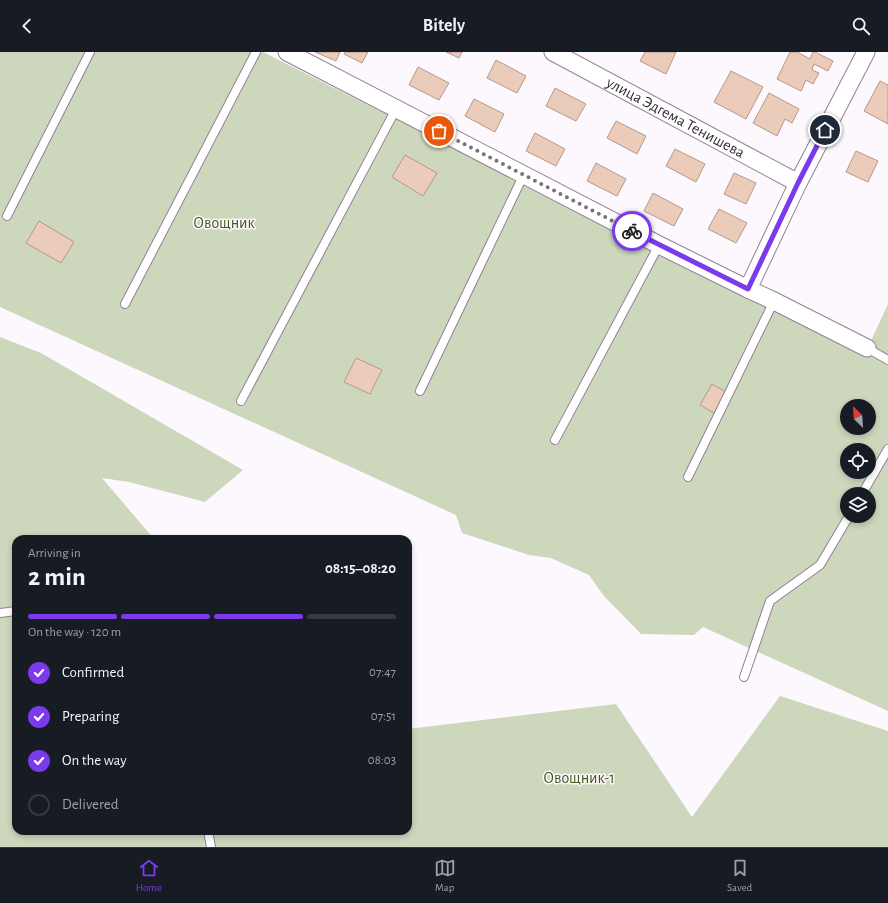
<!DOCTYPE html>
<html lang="en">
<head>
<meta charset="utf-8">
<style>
	body { margin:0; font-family:"Alegreya Sans",sans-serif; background:#242831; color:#f1f3f6; height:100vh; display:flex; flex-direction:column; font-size:15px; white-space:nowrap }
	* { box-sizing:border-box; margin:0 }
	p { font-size:13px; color:#9ea1a6 }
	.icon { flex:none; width:22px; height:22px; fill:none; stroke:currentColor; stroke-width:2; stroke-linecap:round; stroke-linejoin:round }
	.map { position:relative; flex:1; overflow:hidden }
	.sheet { position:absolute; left:12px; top:483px; width:400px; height:300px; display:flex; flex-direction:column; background:#171b24; border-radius:12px; box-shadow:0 2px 6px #0003 }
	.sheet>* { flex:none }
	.needle { width:26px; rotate:335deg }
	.fabs { position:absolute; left:840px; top:347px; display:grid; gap:8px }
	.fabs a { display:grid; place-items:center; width:36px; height:36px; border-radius:50%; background:#171b24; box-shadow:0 2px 6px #0003; font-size:20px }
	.pin { position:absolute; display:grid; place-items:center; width:34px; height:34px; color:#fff; margin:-17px; border:2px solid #fff; border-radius:50%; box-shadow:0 1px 4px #0007 }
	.courier { position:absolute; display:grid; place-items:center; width:40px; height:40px; margin:-20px; border:3px solid #7c3aed; border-radius:50%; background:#fff; color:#222; box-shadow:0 1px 5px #0007 }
	.headline em { font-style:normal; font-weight:600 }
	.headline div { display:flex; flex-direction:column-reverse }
	.headline { display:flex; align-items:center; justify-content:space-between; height:68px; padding:0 16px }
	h1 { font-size:26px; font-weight:600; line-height:30px }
	.bar { display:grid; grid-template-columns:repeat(4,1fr); gap:6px 4px; align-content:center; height:48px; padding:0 16px }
	.bar i { height:5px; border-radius:3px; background:#363941 }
	.bar .current { background:#7c3aed }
	.bar p { grid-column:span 4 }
	ol { padding:0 16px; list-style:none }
	li { display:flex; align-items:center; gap:12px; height:44px }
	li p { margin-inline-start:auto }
	li .icon { padding:4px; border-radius:50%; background:#7c3aed; color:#fff; stroke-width:4 }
	li:last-child { color:#9ea1a6 }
	li i { width:22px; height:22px; border:2px solid #363941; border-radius:50% }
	header { display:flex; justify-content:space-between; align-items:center; height:52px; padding:0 16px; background:#171b24; font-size:18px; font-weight:600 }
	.tab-bar { display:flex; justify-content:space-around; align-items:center; height:56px; border-top:1px solid #363941; background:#171b24; font-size:11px; color:#9ea1a6 }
	.tab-bar a { display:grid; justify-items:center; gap:2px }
	.tab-bar .current { color:#7c3aed }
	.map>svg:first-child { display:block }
</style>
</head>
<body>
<header><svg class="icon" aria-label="back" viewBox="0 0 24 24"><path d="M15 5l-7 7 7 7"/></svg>Bitely<svg class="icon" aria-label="search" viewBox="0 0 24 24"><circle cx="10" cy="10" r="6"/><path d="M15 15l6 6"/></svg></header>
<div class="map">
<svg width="888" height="795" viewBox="0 0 888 795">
	<rect width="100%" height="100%" fill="#fdf8fd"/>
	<g fill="#ccd7bc" fill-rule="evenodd">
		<path d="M0 0H263L864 304 888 252V659L703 575 694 583 641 582 604 544 589 523 551 506 529 503 462 481 456 463 0 255ZM847 354H869V376H847ZM847 398H869V420H847ZM847 442H869V464H847Z"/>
		<polygon points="0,285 41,301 243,418 205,450 129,430 102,426 154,487 16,487 16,779 408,779 408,677 616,652 692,765 780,644 888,679 888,795 0,795"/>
	</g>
	<g fill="#ebcbba" stroke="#b69887">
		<polygon points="315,0 340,0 336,9"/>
		<polygon points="345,0 368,0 362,11 344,2"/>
		<polygon points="446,0 462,0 459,6"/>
		<polygon points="645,0 676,0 666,22 640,9"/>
		<polygon points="790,0 797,0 810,7 813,0 815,0 833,9 828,19 814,12 812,18 819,21 813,32 806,28 801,39 777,27"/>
		<polygon points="496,8 526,24 517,41 487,26"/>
		<polygon points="418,15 449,31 439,48 409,33"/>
		<polygon points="731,19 763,35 746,67 714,50"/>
		<polygon points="880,29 888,33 888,72 864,59"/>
		<polygon points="555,36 586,52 576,69 546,54"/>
		<polygon points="769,41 799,57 792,71 785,67 777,84 753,71"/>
		<polygon points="474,47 504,62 495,80 465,64"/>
		<polygon points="616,69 646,84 637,102 607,86"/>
		<polygon points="535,81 565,97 556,114 526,99"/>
		<polygon points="675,97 705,112 696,130 666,114"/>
		<polygon points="856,99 878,109 868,130 846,120"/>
		<polygon points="405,103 437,121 423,144 392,125"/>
		<polygon points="596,111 626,127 617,144 587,129"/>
		<polygon points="734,121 756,131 746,152 724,142"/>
		<polygon points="653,141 683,157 674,174 644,159"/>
		<polygon points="719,157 747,171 736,191 708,177"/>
		<polygon points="39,169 74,190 61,211 26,191"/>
		<polygon points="356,306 382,318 370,342 344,330"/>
		<polygon points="712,332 726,340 714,361 700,353"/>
	</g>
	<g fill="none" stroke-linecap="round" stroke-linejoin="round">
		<defs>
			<g id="lane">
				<polyline points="7,164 90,0"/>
				<polyline points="125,252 256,0"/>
				<polyline points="867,296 888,308"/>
				<polyline points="420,339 524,122"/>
				<polyline points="241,349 396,57"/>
				<polyline points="555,388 659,193"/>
				<polyline points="688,425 774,249"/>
				<polyline points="862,442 888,397"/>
				<polyline points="0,561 16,559"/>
				<polyline points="744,625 770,549 820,513 849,464"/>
				<polyline points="208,779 211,795"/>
			</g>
			<g id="street">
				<polyline points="287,0 659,193 748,237 774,249 867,296"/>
				<path id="s1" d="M553 0 798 131"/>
				<polyline points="748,237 798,131 866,0"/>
			</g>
		</defs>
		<use href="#lane" stroke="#947f96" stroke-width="10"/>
		<use href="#street" stroke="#947f96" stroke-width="19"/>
		<use href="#lane" stroke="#fff" stroke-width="8"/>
		<use href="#street" stroke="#fff" stroke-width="17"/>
	</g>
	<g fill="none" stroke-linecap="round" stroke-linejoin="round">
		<polyline stroke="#7b737c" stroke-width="4" stroke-dasharray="0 7.2" points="439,79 632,179"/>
		<polyline stroke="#7c3aed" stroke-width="5" points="632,179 748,237 798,131 825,78"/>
	</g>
	<g text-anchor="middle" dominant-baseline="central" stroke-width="3" stroke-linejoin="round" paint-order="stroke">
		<g font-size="16" fill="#352c36" stroke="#fdf8fd">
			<text stroke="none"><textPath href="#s1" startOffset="139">улица Эдгема Тенишева</textPath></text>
		</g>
		<g font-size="16" fill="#45591c" stroke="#fdf8fd">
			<text x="224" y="171">Овощник</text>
			<text x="579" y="726">Овощник-1</text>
		</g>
	</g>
</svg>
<div class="fabs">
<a><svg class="needle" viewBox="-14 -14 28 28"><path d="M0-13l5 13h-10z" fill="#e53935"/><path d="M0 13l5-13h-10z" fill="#9ea1a6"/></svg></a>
<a><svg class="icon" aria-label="locate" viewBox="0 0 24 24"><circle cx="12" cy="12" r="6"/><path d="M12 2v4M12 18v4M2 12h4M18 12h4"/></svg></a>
<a><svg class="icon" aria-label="layers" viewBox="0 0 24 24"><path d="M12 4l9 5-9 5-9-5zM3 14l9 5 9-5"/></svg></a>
</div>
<div class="pin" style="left:439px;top:79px;background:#ea580c"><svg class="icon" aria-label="bag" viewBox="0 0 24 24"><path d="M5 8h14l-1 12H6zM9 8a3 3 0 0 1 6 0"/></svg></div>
<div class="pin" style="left:825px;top:78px;background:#1f2937"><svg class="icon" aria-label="home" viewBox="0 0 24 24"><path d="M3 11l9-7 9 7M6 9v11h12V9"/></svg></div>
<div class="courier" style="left:632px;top:179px"><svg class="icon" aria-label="bike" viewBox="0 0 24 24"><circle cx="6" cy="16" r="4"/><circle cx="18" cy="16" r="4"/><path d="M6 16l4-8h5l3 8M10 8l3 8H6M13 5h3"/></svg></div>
<section class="sheet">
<div class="headline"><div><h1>2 min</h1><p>Arriving in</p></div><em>08:15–08:20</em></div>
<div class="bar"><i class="current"></i><i class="current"></i><i class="current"></i><i></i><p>On the way · 120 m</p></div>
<ol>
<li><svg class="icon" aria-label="check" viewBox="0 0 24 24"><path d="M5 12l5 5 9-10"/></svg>Confirmed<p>07:47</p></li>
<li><svg class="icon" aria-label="check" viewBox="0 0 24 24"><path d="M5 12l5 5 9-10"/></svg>Preparing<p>07:51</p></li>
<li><svg class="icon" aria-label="check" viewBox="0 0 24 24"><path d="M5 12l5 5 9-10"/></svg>On the way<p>08:03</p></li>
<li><i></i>Delivered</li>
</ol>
</section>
</div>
<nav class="tab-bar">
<a class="current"><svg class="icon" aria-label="home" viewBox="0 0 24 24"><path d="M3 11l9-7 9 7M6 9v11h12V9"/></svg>Home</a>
<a><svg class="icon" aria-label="map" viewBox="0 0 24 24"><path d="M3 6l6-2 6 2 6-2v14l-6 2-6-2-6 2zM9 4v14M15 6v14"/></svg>Map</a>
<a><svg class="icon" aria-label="saved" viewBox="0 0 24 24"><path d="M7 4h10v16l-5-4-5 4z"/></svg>Saved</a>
</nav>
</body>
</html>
